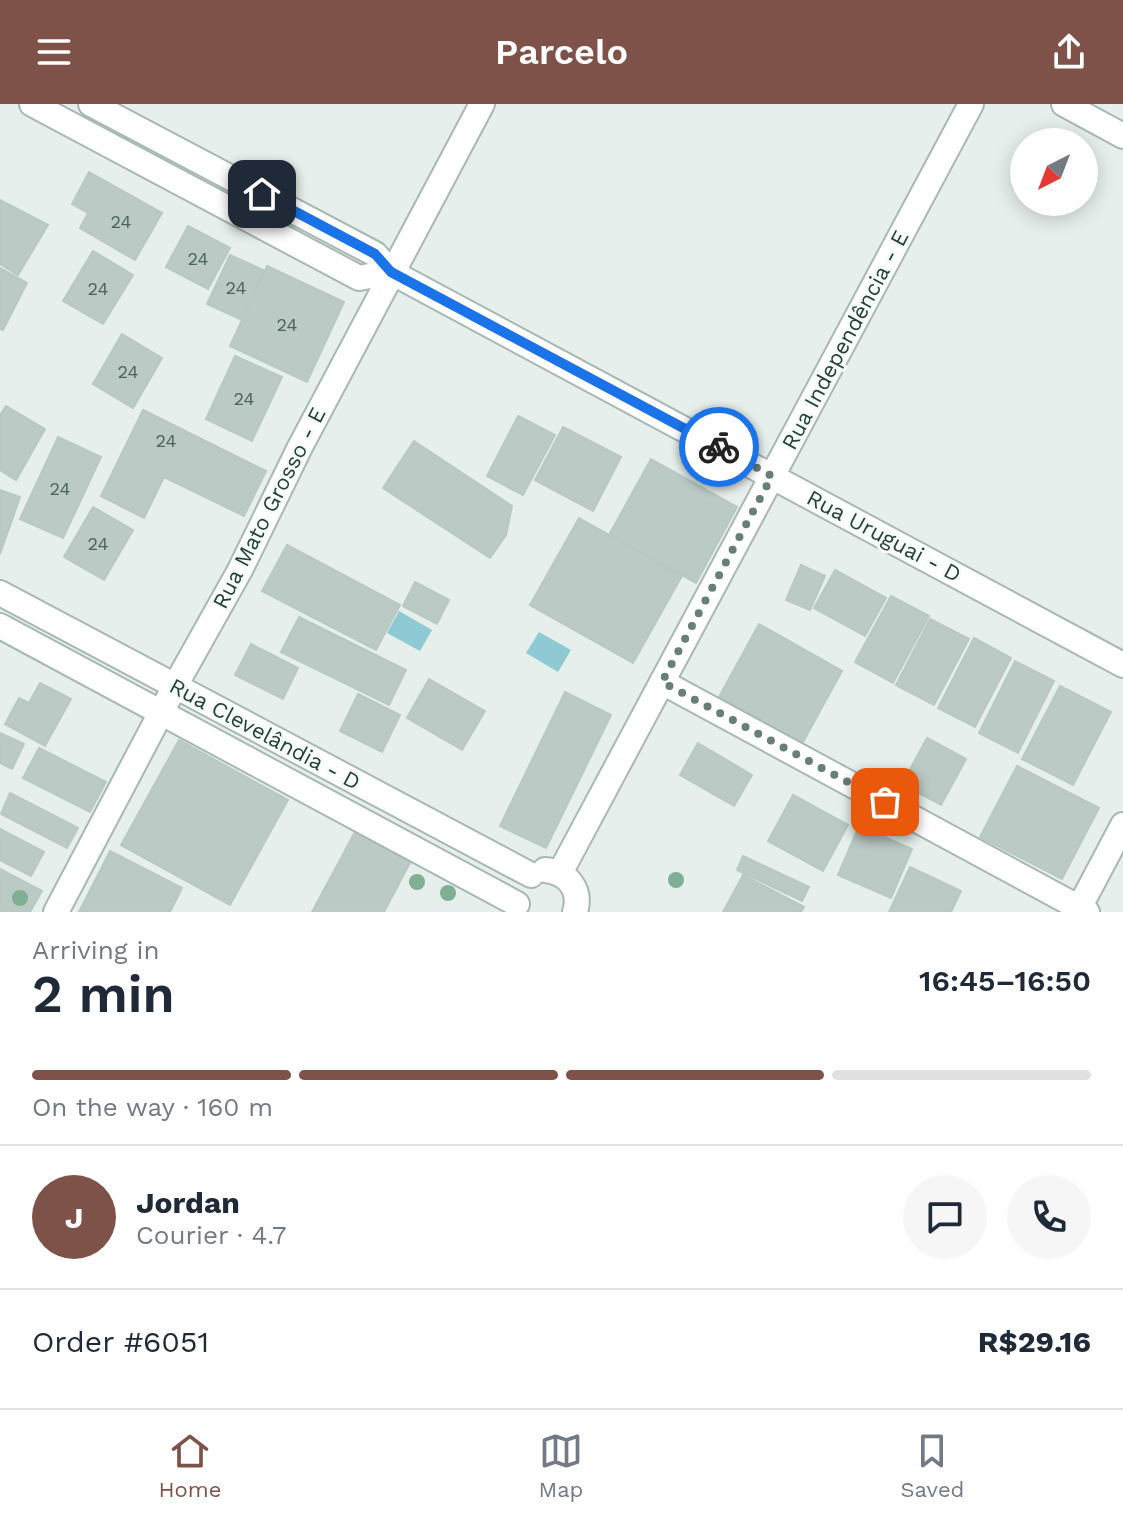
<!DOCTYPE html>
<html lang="en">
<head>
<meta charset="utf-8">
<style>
	body { margin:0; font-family:"Work Sans",sans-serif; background:#f6f6f7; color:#1f2937; height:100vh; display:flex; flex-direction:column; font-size:30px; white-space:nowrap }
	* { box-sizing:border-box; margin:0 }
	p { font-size:26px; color:#747a83 }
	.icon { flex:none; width:44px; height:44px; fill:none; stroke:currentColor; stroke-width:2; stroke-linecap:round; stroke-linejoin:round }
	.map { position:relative; height:808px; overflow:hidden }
	.drawer { display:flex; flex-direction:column; background:#fff; flex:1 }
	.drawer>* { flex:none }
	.needle { width:52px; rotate:222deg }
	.buttons { position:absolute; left:1010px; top:24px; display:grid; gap:16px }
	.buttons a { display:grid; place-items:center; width:88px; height:88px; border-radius:50%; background:#fff; box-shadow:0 4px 20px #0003; font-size:40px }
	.pin { position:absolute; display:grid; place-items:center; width:68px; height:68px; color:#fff; margin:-34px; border-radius:16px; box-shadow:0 4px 12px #0006 }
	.courier { position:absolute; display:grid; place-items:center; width:80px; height:80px; margin:-40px; border:6px solid #1a73e8; border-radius:50%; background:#fff; color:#222; box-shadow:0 2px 10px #0007 }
	.head em { font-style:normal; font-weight:600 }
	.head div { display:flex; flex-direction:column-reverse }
	.head { display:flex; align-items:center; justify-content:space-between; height:136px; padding:0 32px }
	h1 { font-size:52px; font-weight:600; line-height:60px }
	.bar { display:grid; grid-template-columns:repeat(4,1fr); gap:12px 8px; align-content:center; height:96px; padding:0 32px }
	.bar i { height:10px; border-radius:6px; background:#e0e1e3 }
	.bar .on { background:#7f5249 }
	.bar p { grid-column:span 4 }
	.line { display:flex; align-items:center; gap:20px; padding:0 32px; border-top:2px solid #e0e1e3 }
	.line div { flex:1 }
	.round { display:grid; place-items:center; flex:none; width:84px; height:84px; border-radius:42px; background:#f6f6f7 }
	header { display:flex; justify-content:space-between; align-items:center; height:104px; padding:0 32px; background:#7f5249; color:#fff; font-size:36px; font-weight:600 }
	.tab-bar { display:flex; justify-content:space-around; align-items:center; height:112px; border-top:2px solid #e0e1e3; background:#fff; font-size:22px; color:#747a83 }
	.tab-bar a { display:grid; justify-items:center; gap:4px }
	.tab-bar .on { color:#7f5249 }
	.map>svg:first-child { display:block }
</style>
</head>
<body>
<header><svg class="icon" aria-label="menu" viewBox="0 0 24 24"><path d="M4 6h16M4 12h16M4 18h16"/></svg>Parcelo<svg class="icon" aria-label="share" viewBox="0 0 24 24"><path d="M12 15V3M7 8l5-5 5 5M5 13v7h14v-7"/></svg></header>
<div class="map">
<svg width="1123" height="808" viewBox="0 0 1123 808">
	<rect width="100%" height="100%" fill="#e6efeb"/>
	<g fill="#8ec9d4">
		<polygon points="399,507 432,526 420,547 387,529"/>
		<polygon points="539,528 571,546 558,568 526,549"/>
	</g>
	<g fill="#bbcac4" stroke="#b8c9c2" stroke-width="2">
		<polygon points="89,68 162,109 135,156 80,124 88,109 72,100"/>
		<polygon points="0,96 48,121 18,171 0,160"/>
		<polygon points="188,122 230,144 208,185 166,163"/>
		<polygon points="93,147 133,171 103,220 63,197"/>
		<polygon points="230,151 265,167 242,216 207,200"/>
		<polygon points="267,162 344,198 307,278 230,242"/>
		<polygon points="0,164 27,179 3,226 0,225"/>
		<polygon points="122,230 162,254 133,304 93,280"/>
		<polygon points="235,252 282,273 252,337 206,315"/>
		<polygon points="6,302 45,325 16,376 0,366 0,311"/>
		<polygon points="143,306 266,367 244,412 164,373 144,414 101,392"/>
		<polygon points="518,312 555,331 523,391 487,372"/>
		<polygon points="563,323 621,353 593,407 535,376"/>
		<polygon points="58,333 101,353 63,434 20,415"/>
		<polygon points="414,337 512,402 506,431 490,454 383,384"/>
		<polygon points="651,355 737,403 696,479 609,431"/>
		<polygon points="0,386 20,393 0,450"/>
		<polygon points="93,403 133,426 104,476 64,453"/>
		<polygon points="579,414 682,472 633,559 530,501"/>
		<polygon points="287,441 400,501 376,546 262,487"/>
		<polygon points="801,461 825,472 810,506 786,496"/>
		<polygon points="835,466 886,494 865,532 814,504"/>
		<polygon points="415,478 449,496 437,520 403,502"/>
		<polygon points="891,492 929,512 893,579 855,558"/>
		<polygon points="299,513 406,566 389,601 281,548"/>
		<polygon points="930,515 969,535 934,601 896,581"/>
		<polygon points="759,520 842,567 802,640 719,593"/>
		<polygon points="974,534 1011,554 975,623 938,604"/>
		<polygon points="251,540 298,564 283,595 235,571"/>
		<polygon points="1015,557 1054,577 1018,649 979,629"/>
		<polygon points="429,575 485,607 462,646 407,614"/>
		<polygon points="40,579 71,595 45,642 5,620 19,594 29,599"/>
		<polygon points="1060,582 1111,608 1073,681 1022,655"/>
		<polygon points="565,588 611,611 546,744 500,722"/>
		<polygon points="358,590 400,611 382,648 340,627"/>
		<polygon points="0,629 24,640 12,665 0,659"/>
		<polygon points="927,634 966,655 941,701 902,680"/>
		<polygon points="179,636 288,696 230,801 121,741"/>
		<polygon points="698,639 752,671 734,702 680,671"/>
		<polygon points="39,644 106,678 90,708 23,674"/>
		<polygon points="1017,662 1099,704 1062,775 980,733"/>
		<polygon points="10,689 78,724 67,744 1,710"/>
		<polygon points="793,691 848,721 823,767 768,737"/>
		<polygon points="859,722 912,745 891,794 838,771"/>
		<polygon points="0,725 44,748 31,772 0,756"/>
		<polygon points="356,726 412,755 384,808 312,808"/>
		<polygon points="110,747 182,784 170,808 79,808"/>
		<polygon points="743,752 809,783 802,797 737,766"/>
		<polygon points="910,763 961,787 951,808 889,808"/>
		<polygon points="0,765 42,787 30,808 0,808"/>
		<polygon points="743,771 804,803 801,808 723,808"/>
	</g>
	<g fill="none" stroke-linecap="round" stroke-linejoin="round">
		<defs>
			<g id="minor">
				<polyline points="32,0 359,174 391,168"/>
				<polyline points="91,0 375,150 391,168 1123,561"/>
				<polyline points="1064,0 1123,32"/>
				<polyline points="0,489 531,771"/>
				<polyline points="0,522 517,800"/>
				<polyline points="662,578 1087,808"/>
				<path d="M545 766C567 768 582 785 575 808"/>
				<polyline points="560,769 971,0"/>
				<polyline points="56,808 175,582 240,466 300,343 482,0"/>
				<polyline points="1077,808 1123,721"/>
			</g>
		</defs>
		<use href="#minor" stroke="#a8b8b2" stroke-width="28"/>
		<use href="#minor" stroke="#fff" stroke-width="24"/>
	</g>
	<g fill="#80af93">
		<circle cx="676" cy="776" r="8"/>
		<circle cx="417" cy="778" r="8"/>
		<circle cx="448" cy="789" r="8"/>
		<circle cx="20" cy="794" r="8"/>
	</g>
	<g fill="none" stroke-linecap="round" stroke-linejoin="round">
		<polyline stroke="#687f78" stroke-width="8" stroke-dasharray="0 14.4" points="719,343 772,372 662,578 885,698"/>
		<polyline stroke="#1a73e8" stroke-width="10" points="262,90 375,150 391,168 719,343"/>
	</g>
	<g text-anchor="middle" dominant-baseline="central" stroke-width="6" stroke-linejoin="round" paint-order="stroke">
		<g font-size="18" fill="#4a645c">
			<text x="121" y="117">24</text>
			<text x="198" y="154">24</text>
			<text x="236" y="183">24</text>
			<text x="98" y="184">24</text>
			<text x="287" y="220">24</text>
			<text x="128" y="267">24</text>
			<text x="244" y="294">24</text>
			<text x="166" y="336">24</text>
			<text x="60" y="384">24</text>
			<text x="98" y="439">24</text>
		</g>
		<g font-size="22" fill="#24423a" stroke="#f7fbf9">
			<text transform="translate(845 236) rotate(-62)">Rua Independência - E</text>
			<text transform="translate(269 404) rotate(-63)">Rua Mato Grosso - E</text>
			<text transform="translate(884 432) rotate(28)">Rua Uruguai - D</text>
			<text transform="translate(265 630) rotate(28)">Rua Clevelândia - D</text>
		</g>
	</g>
</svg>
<div class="buttons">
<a><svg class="needle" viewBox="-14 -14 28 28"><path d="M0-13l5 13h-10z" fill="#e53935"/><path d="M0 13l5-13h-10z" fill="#747a83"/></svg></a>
</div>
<div class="pin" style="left:885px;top:698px;background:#ea580c"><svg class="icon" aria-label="bag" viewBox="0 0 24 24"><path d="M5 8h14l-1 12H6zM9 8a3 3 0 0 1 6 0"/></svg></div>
<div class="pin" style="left:262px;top:90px;background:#1f2937"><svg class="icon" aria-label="home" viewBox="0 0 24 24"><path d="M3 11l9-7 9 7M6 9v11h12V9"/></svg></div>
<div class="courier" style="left:719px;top:343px"><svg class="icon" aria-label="bike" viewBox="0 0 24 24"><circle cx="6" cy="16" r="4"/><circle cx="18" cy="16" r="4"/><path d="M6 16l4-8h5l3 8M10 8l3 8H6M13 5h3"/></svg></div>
</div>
<section class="drawer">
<div class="head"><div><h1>2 min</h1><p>Arriving in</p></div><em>16:45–16:50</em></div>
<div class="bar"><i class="on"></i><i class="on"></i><i class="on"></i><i></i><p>On the way · 160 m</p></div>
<div class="line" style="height:144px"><b class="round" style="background:#7f5249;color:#fff">J</b><div><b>Jordan</b><p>Courier · 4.7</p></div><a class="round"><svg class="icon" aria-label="chat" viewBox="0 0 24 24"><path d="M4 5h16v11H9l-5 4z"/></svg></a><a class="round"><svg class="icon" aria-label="phone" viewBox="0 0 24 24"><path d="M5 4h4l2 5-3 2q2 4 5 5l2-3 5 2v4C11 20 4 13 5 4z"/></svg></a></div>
<div class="line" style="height:104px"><div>Order #6051</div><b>R$29.16</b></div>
</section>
<nav class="tab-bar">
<a class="on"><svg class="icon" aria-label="home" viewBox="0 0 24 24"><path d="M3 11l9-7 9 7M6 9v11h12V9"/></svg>Home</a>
<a><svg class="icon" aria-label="map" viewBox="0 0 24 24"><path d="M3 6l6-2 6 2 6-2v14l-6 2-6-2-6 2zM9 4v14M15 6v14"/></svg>Map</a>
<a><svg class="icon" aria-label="saved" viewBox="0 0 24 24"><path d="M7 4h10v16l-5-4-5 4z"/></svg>Saved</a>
</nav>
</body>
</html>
